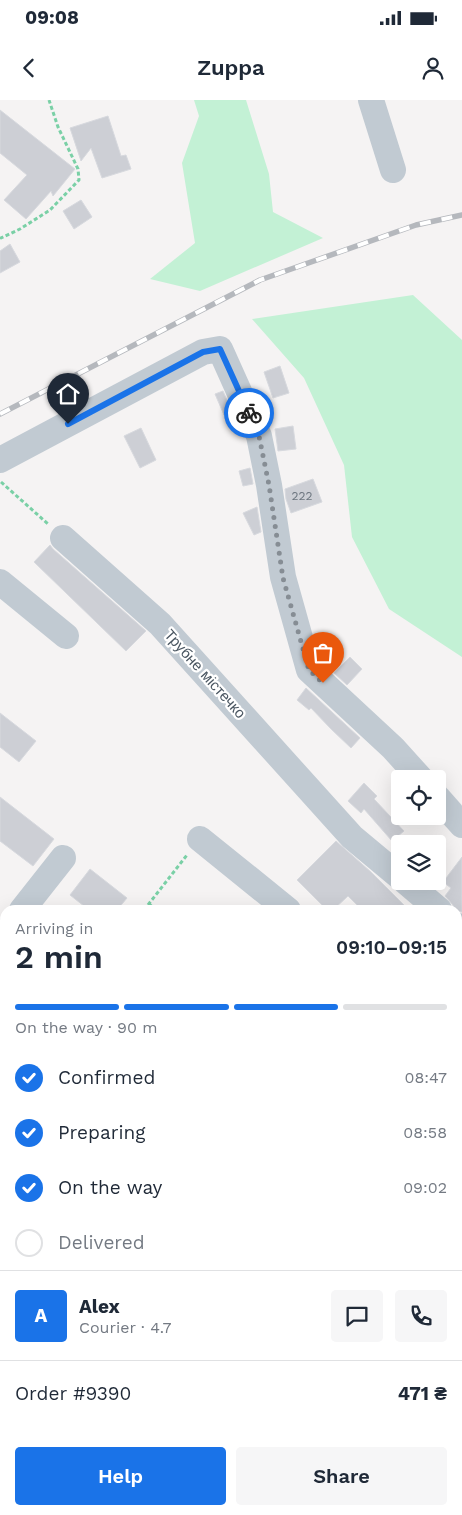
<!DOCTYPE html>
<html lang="en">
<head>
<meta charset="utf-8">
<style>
	body { margin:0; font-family:"Work Sans",sans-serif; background:#f6f6f7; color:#1f2937; height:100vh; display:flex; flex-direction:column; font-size:19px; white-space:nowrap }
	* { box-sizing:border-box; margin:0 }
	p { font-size:16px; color:#747a83 }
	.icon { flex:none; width:28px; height:28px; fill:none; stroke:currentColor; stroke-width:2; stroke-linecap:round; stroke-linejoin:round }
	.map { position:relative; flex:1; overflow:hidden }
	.sheet { position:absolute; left:0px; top:805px; width:462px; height:610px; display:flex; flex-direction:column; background:#fff; border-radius:15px 15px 0 0; box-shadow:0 5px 20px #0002 }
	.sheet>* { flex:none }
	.controls { position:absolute; left:391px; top:670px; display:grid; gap:10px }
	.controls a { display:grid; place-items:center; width:55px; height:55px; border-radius:5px; background:#fff; box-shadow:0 5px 20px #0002; font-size:25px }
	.pin { position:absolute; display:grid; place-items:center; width:42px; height:42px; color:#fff; margin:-51px -21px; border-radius:50% 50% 50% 0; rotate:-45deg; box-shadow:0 0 5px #0007 }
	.pin .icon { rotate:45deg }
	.courier { position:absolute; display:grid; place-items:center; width:50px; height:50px; margin:-25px; border:4px solid #1a73e8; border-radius:50%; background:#fff; color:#222; box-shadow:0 1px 6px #0007 }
	.headline em { font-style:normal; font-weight:600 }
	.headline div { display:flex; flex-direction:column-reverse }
	.headline { display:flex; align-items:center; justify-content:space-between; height:85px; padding:0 15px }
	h1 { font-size:32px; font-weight:600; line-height:38px }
	.bar { display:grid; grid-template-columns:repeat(4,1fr); gap:8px 5px; align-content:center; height:60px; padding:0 15px }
	.bar i { height:6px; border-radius:4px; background:#e0e1e3 }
	.bar .active { background:#1a73e8 }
	.bar p { grid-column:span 4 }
	.line { display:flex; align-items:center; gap:12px; padding:0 15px; border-top:1px solid #e0e1e3 }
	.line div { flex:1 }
	.round { display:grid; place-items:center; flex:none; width:52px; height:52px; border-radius:5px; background:#f6f6f7 }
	ol { padding:0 15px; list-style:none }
	li { display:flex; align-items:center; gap:15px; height:55px }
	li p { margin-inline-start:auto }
	li .icon { padding:5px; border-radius:50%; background:#1a73e8; color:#fff; stroke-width:4 }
	li:last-child { color:#747a83 }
	li i { width:28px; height:28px; border:2px solid #e0e1e3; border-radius:50% }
	.action { display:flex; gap:10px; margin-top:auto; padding:10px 15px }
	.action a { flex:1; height:58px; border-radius:5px; background:#1a73e8; color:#fff; font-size:20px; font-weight:600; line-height:58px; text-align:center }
	.action a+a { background:#f6f6f7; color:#1f2937 }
	.status { display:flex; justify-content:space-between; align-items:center; height:35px; padding:0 25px; background:#fff; direction:ltr }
	.status svg { height:14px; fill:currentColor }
	header { display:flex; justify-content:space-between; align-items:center; height:65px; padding:0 15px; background:#fff; font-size:22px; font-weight:600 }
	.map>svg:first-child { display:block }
</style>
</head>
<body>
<div class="status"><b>09:08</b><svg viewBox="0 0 49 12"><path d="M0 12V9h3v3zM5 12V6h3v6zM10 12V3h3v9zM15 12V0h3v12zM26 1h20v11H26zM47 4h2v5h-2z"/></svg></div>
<header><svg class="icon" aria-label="back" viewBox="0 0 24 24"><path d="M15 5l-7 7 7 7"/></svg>Zuppa<svg class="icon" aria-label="person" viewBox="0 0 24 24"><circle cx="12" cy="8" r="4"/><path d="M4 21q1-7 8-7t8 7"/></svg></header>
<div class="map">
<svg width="462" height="1415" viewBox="0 0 462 1415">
	<rect width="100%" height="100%" fill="#f5f3f3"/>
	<g fill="#c3f1d5">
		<polygon points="194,0 246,0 269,74 273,112 323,138 200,191 150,179 195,143 182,63 199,16"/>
		<polygon points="413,195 462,240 462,557 389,509 352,437 344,365 304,278 252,219"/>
	</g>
	<g fill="#cdcfd5" stroke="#d7d9de">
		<polygon points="0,10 75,69 53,96 51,91 26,119 4,100 27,75 0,53"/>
		<polygon points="108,16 121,56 126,55 131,69 102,78 91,48 81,61 70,28"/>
		<polygon points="81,100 92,117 74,129 63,111"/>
		<polygon points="10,144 20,162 0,173 0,151"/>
		<polygon points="280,266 289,293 273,298 264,272"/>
		<polygon points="223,291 232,312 224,315 215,294"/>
		<polygon points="293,326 296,349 278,351 275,329"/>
		<polygon points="141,328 156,360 140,368 124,336"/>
		<polygon points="250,368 253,384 243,386 239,371"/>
		<polygon points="313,379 322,402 291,413 286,399 285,389"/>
		<polygon points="257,407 261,432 254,435 243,413"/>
		<polygon points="50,445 53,449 146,531 126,551 34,462"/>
		<polygon points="350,557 362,569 347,585 334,573"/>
		<polygon points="306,588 360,638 351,648 331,629 311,608 309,610 297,600"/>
		<polygon points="0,613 36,641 19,662 0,647"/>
		<polygon points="364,683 377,696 374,699 404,731 392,741 364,709 361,713 348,701"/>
		<polygon points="0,697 54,739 33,766 0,741"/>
		<polygon points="336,741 371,772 409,810 362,810 348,796 333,810 327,810 297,780"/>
		<polygon points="462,757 462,812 454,810 453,805 445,796 451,788 443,782"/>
		<polygon points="90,769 127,798 117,810 89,810 70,795"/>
	</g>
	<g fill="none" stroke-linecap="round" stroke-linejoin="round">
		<g stroke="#7ad0a6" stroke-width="3" stroke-dasharray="4 2.5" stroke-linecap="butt">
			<polyline points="0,137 1,138 20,129 50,110 79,80 78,69 58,27 49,0"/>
			<polyline points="1,382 48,424"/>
			<polyline points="149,804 156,810"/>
			<polyline points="144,810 187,755"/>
			<polyline points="430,1410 431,1415"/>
			<polyline points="435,1410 442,1415"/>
		</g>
		<g stroke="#c1cad2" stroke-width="26">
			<polyline points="371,0 393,70"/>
			<polyline points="0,360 203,252 220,249 259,336 269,385 283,477 309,570 393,648 421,679"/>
			<polyline points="63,438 160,524 352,737 400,777"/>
			<polyline points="0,482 66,536"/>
			<polyline points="438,698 462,725"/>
			<polyline points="200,739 288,810"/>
			<polyline points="405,781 439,810"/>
			<polyline points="22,810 63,758"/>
			<polyline points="458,826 462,829"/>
			<polyline points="0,837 5,831"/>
			<polyline points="0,882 5,885"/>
			<polyline points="458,955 462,959"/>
			<polyline points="0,1010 5,1014"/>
			<polyline points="458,1035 462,1030"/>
			<polyline points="458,1125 462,1128"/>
			<polyline points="0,1253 5,1264"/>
			<polyline points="458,1334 462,1329"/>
			<polyline points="458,1363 462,1357"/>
			<polyline points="77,1410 79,1415"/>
		</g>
		<defs>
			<polyline id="rail" points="0,314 260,180 416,125 462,115"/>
		</defs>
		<use href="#rail" stroke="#b5b8bd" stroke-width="5.5"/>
		<use href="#rail" stroke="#fff" stroke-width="4" stroke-dasharray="11" stroke-linecap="butt"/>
	</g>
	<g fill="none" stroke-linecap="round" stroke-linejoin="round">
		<polyline stroke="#868d94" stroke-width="5" stroke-dasharray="0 9" points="249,313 259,336 269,385 283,478 309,570 323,583"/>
		<polyline stroke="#1a73e8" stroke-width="6" points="68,324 203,252 220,249 249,313"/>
	</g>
	<g text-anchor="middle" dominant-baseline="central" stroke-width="4.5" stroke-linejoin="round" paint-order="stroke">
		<g font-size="12" fill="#6b747e">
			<text x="302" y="396">222</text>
		</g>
		<g font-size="15" fill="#4a5661" stroke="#fff">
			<text transform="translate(205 574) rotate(48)">Трубне містечко</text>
		</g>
	</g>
</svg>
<div class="controls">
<a><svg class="icon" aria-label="locate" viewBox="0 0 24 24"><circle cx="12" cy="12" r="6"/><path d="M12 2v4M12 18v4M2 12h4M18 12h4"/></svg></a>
<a><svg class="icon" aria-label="layers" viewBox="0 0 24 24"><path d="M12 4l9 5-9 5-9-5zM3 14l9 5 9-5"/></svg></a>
</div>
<div class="pin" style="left:323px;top:583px;background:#ea580c"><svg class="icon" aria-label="bag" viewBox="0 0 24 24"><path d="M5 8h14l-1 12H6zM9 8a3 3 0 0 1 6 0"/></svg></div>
<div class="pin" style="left:68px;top:324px;background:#1f2937"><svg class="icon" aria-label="home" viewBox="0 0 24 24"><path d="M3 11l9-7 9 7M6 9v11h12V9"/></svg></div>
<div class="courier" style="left:249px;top:313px"><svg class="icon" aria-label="bike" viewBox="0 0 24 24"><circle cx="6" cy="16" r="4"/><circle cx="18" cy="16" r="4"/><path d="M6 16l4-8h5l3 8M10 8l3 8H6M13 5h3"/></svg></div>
<section class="sheet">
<div class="headline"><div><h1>2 min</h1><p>Arriving in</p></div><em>09:10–09:15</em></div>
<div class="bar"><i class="active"></i><i class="active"></i><i class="active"></i><i></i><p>On the way · 90 m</p></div>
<ol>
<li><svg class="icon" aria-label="check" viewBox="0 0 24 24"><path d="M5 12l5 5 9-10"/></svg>Confirmed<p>08:47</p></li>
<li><svg class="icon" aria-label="check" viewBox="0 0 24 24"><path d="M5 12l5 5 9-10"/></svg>Preparing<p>08:58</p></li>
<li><svg class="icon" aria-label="check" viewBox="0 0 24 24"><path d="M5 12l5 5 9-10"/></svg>On the way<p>09:02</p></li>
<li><i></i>Delivered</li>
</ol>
<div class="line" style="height:90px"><b class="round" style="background:#1a73e8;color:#fff">A</b><div><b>Alex</b><p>Courier · 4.7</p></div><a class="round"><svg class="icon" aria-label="chat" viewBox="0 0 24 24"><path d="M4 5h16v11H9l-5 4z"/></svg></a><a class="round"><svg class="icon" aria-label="phone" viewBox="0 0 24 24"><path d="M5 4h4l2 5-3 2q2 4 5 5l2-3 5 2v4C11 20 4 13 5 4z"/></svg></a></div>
<div class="line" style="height:65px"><div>Order #9390</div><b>471 ₴</b></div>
<div class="action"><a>Help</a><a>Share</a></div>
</section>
</div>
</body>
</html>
